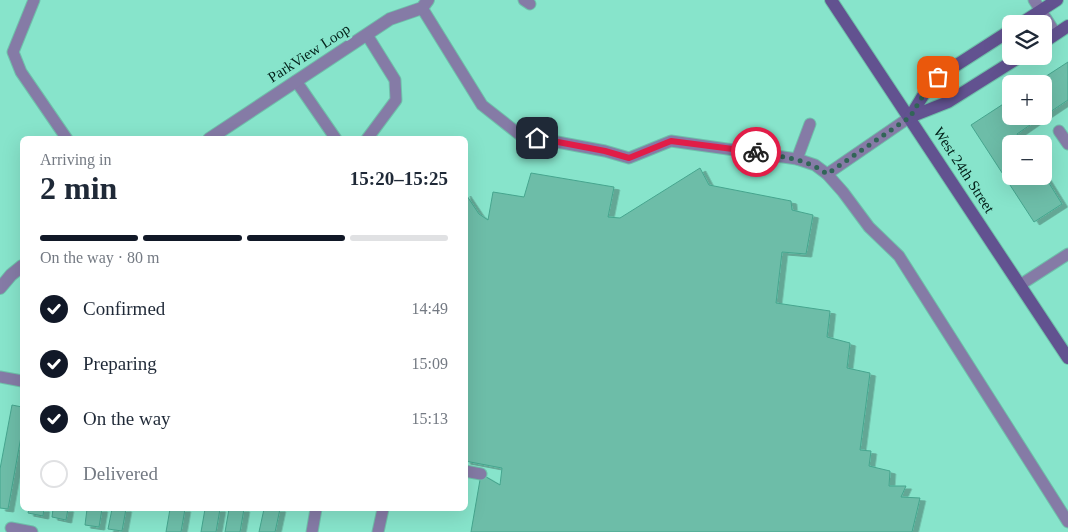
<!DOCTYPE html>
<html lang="en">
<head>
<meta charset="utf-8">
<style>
	body { margin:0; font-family:Georgia,serif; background:#f6f6f7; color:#1f2937; height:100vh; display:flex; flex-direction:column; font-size:19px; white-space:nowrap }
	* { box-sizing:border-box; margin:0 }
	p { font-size:16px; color:#747a83 }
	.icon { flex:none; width:28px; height:28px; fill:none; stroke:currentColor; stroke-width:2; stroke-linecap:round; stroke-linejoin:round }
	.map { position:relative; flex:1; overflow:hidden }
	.panel { position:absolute; left:20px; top:136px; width:448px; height:375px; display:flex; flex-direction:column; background:#fff; border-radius:8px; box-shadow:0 5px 20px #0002 }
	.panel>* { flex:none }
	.controls { position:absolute; left:1002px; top:15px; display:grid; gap:10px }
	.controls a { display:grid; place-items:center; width:50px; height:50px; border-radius:8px; background:#fff; box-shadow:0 5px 20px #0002; font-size:25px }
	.pin { position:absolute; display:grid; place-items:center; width:42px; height:42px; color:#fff; margin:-21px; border-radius:10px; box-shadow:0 2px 8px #0006 }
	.courier { position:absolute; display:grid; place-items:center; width:50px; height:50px; margin:-25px; border:4px solid #e11d48; border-radius:50%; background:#fff; color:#222; box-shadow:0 1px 6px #0007 }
	.head em { font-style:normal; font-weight:800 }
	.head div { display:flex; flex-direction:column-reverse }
	.head { display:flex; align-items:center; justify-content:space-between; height:85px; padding:0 20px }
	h1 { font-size:32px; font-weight:800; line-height:38px }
	.bar { display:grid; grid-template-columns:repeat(4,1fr); gap:8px 5px; align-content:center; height:60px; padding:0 20px }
	.bar i { height:6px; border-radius:4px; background:#e0e1e3 }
	.bar .on { background:#111827 }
	.bar p { grid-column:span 4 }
	ol { padding:0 20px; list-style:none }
	li { display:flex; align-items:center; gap:15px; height:55px }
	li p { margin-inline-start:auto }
	li .icon { padding:5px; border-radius:50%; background:#111827; color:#fff; stroke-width:4 }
	li:last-child { color:#747a83 }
	li i { width:28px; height:28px; border:2px solid #e0e1e3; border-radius:50% }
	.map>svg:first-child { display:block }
</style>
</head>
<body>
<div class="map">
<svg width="1068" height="532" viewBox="0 0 1068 532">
	<defs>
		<filter id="shadow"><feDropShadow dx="5.5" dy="3" stdDeviation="0" flood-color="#0004"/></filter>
	</defs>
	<rect width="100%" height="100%" fill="#87e4cb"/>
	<g fill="#6dbda8" stroke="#46a58e" filter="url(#shadow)">
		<polygon points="1068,62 1068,100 1044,116 1044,84 1034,84"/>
		<polygon points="1011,99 1011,116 1043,116 1017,134 1023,144 1011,144 1011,176 1044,175 1062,204 1034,222 971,125"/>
		<polygon points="700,168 709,185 791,201 792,210 813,215 806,254 782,252 776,303 830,311 827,337 850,343 847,368 870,373 860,450 871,451 869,466 890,471 889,486 906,486 901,497 920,498 912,532 471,532 481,474 500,485 502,468 465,461 466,392 465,391 465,193 479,214 488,220 493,192 524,197 531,173 614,187 608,217 620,218"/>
		<polygon points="12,405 22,407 22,431 8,509 0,508 0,469"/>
		<polygon points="29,509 44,509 43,516 28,513"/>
		<polygon points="53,509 68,509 66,520 52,517"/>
		<polygon points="87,509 102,509 99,527 85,525"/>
		<polygon points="112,509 126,509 122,531 108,529"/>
		<polygon points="170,509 185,509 181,532 166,532"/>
		<polygon points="205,509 220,509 216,532 201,532"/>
		<polygon points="229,509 244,509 240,532 225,532"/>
		<polygon points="264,509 280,509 275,532 259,532"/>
	</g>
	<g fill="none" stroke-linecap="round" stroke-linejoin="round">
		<defs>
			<g id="lane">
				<polyline points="34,0 13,52 21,72 67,139"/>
				<polyline points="524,0 530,4"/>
				<polyline points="1034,0 1056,34"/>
				<polyline points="422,8 482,105 520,135 605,151 629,158 671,141 797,159 815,165 827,174 843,192 869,227 899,256 1068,522"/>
				<polyline points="296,81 336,139"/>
				<polyline points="1059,131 1068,144"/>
				<polyline points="367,139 396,100 395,80 367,35"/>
				<polyline points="797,159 810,124"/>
				<polyline points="827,174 910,117"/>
				<polyline points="1020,285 1068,254"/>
				<polyline points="0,377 22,381"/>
				<polyline points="465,471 481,474"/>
				<polyline points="11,528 32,532"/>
				<polyline points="312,532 316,509"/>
				<polyline points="378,532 383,509"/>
			</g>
			<g id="street">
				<polyline points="209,139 390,19 422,8 428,0"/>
				<polyline points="0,288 11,275 22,266"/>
			</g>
			<g id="secondary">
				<polyline points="831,0 1068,358"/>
				<polyline points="1020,24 1057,0"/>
				<polyline points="1044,42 1068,26"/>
				<polyline points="910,117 930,84 938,77 1011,30"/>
				<polyline points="910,117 948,102 1021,56"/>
			</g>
		</defs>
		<use href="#lane" stroke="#6fc1ab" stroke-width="13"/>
		<use href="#street" stroke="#6fc1ab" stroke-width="14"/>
		<use href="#secondary" stroke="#6fc1ab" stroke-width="14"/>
		<use href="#lane" stroke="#857ba6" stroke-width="11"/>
		<use href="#street" stroke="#857ba6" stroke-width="12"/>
		<use href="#secondary" stroke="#625290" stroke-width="12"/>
	</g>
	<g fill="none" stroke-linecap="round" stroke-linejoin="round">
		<path stroke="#316557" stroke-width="5" stroke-dasharray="0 9" d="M756 152C782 157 805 158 827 174L910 117 930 84 938 77"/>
		<polyline stroke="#e11d48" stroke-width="6" points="537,138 605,151 629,158 671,141 756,152"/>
	</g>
	<g text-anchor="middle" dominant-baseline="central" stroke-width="5" stroke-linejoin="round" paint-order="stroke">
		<g font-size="15" fill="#022019" stroke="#87e4cb">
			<text transform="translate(309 53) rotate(-33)">ParkView Loop</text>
			<text transform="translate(964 170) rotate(57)">West 24th Street</text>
		</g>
	</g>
</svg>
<div class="controls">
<a><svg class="icon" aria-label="layers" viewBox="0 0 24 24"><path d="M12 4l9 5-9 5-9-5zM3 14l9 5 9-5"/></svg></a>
<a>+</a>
<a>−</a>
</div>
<div class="pin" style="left:938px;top:77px;background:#ea580c"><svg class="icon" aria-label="bag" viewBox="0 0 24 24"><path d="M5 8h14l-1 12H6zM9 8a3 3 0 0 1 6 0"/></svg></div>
<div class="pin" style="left:537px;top:138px;background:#1f2937"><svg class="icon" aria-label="home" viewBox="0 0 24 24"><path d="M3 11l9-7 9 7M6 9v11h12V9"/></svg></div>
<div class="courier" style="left:756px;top:152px"><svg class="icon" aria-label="bike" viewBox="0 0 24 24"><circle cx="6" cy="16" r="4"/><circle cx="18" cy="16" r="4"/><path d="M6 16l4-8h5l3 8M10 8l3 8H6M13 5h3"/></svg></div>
<section class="panel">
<div class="head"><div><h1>2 min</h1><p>Arriving in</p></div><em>15:20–15:25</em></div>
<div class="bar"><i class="on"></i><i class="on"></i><i class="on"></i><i></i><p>On the way · 80 m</p></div>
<ol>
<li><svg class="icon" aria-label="check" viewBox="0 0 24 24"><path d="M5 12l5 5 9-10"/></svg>Confirmed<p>14:49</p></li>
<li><svg class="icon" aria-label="check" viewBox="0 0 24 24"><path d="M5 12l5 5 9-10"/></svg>Preparing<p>15:09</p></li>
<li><svg class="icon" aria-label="check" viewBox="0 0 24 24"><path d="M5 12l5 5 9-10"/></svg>On the way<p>15:13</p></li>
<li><i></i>Delivered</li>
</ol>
</section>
</div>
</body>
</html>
